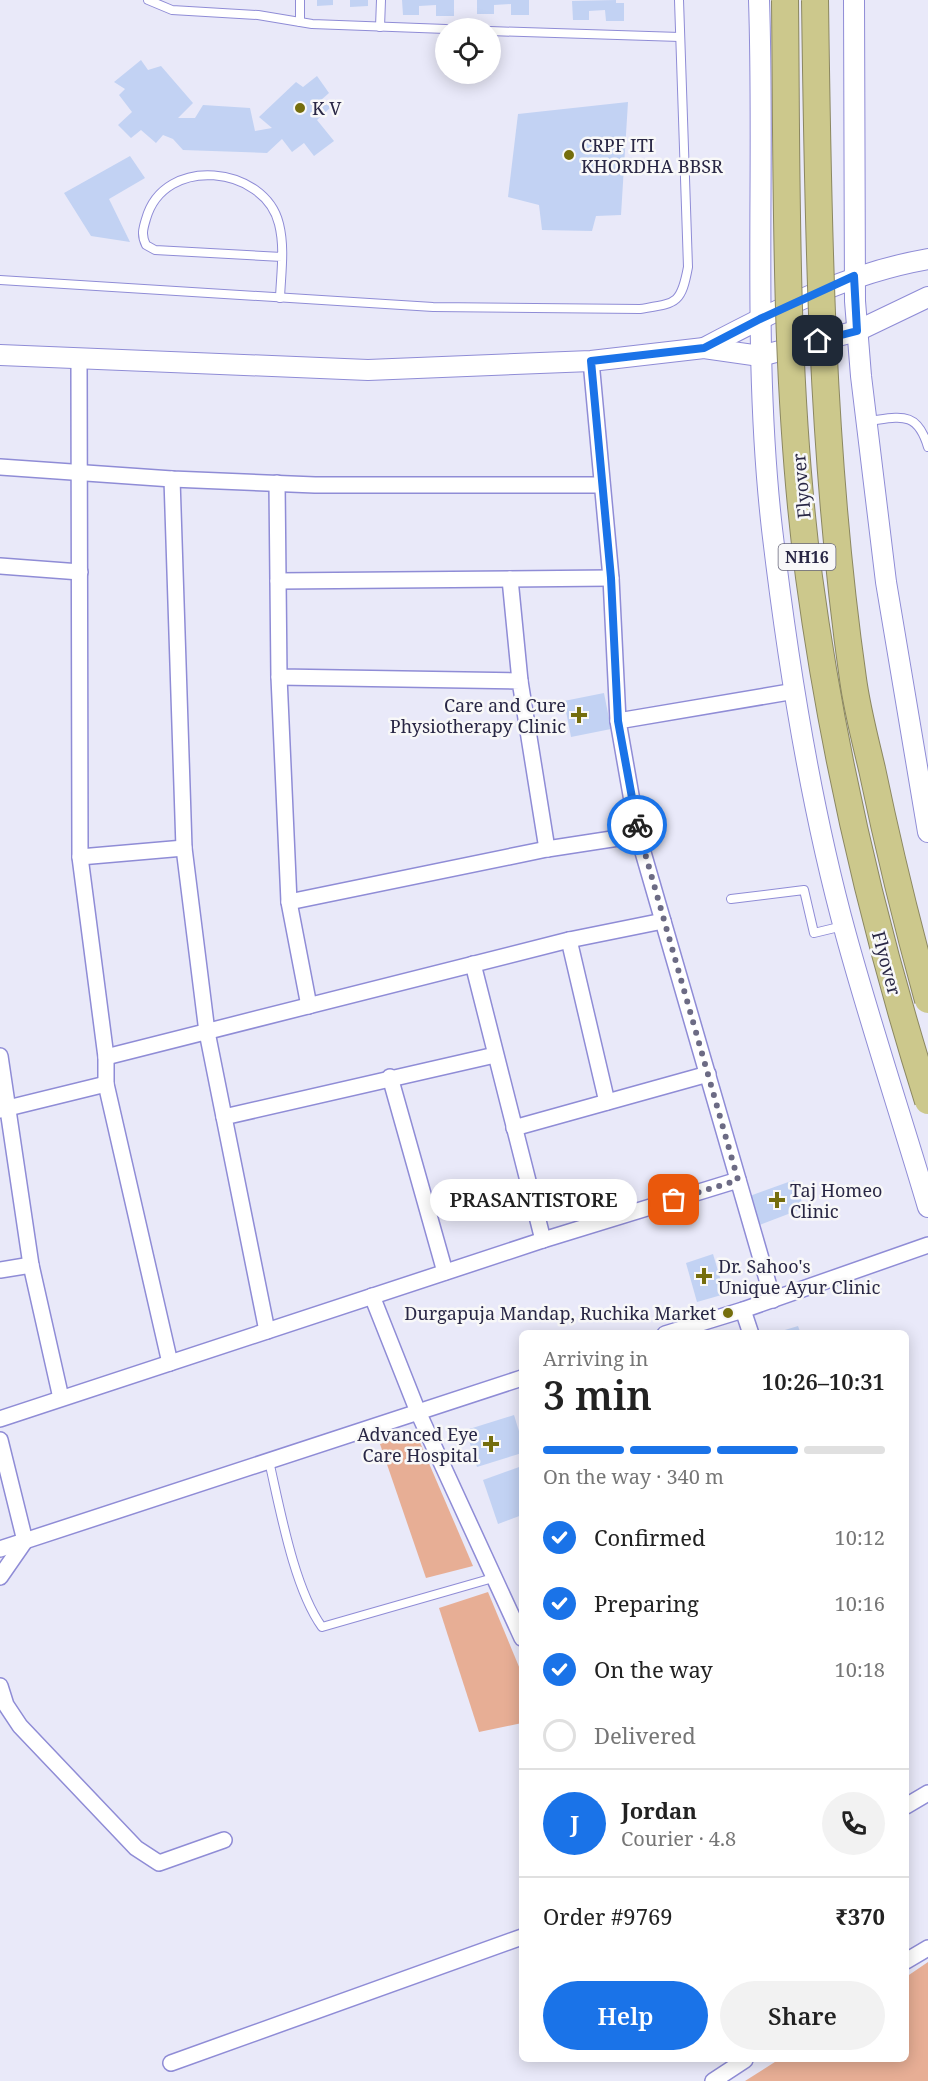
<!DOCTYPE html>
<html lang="en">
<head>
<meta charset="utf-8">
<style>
	body { margin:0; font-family:"Noto Serif",serif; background:#f2f2f2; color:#222; height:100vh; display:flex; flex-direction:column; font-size:22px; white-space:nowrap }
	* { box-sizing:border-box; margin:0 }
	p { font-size:20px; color:#767676 }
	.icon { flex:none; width:33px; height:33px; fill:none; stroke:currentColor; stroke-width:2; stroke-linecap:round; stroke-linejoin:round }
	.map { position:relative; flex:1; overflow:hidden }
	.drawer { position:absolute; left:519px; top:1330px; width:390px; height:732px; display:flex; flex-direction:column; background:#fff; border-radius:9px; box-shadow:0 3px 15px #0003 }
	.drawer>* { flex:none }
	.controls { position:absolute; left:435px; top:18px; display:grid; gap:12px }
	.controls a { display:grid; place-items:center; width:66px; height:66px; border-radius:50%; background:#fff; box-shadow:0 3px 15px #0003; font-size:30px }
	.pin { position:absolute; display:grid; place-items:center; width:51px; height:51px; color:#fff; margin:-26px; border-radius:12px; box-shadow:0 3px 9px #0006 }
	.courier { position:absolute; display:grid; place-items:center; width:60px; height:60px; margin:-30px; border:4px solid #1a73e8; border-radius:50%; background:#fff; color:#222; box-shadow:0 2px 8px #0007 }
	.bubble { position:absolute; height:42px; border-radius:21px; background:#fff; box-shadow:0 3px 15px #0003; font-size:20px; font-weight:600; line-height:42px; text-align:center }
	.head em { font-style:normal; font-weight:600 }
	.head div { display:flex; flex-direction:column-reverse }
	.head { display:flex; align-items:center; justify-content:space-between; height:102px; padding:0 24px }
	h1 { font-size:39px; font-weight:600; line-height:45px }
	.bar { display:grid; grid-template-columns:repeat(4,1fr); gap:9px 6px; align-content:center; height:72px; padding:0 24px }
	.bar i { height:8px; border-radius:4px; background:#e0e0e0 }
	.bar .current { background:#1a73e8 }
	.bar p { grid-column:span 4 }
	.line { display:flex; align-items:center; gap:15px; padding:0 24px; border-top:2px solid #e0e0e0 }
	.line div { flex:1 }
	.round { display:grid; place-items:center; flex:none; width:63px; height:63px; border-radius:32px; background:#f2f2f2 }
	ol { padding:0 24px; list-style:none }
	li { display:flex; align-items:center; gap:18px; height:66px }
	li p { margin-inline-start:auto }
	li .icon { padding:6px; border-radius:50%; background:#1a73e8; color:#fff; stroke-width:4 }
	li:last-child { color:#767676 }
	li i { width:33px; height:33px; border:3px solid #e0e0e0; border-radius:50% }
	.primary-button { display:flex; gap:12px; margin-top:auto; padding:12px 24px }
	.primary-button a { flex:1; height:69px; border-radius:36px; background:#1a73e8; color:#fff; font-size:24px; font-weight:600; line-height:69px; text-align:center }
	.primary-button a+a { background:#f2f2f2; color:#222 }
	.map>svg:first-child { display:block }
</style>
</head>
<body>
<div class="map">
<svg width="928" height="2081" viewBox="0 0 928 2081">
	<rect width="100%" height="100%" fill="#e9e9f9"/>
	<g fill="#e7ae95">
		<polygon points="416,1433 473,1566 426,1578 380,1444"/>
		<polygon points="488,1592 522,1674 522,1723 479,1732 439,1608"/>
		<polygon points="928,1962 928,2081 745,2081 778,2060 906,2060 906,1977"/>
	</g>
	<g fill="#c2d2f3">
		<polygon points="317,0 333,0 333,5 317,6"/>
		<polygon points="350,0 368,0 368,6 350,7"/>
		<polygon points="402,0 454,0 454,16 436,16 436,5 419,6 419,15 403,15"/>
		<polygon points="477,0 529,0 529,15 511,15 511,4 494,5 494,14 477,14"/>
		<polygon points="616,0 616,3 624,3 624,21 606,21 605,10 589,11 589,20 573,20 572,1"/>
		<polygon points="141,60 148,70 161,66 193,103 178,118 195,118 203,105 250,108 255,131 272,128 259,117 296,82 303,87 317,76 329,93 320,101 331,107 317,120 334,141 314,156 304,143 292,152 282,139 267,153 183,150 173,139 163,135 156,143 141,130 131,138 118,125 132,112 119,95 125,89 114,82"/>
		<polygon points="628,102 621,215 596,216 592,231 542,230 539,205 508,197 518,114"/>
		<polygon points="130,156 145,178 109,199 130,242 91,236 64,193"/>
		<polygon points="604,693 611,729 571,737 564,701"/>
		<polygon points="794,1180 804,1208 757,1226 747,1197"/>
		<polygon points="713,1254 725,1294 697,1302 686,1263"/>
		<polygon points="798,1326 801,1334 775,1334 775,1333"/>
		<polygon points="514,1415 522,1441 522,1453 477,1467 466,1430"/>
		<polygon points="522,1466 522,1515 498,1524 483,1480"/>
	</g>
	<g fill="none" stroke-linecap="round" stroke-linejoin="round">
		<defs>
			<g id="service">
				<polyline points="148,0 172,10 258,15 312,24 446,29"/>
				<polyline points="300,0 300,22"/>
				<polyline points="380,27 381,0"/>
				<polyline points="490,31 680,37"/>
				<path d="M0 280 433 307 640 309C676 303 681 305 688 267L679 0"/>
				<path d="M280 298C281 273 285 248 279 224 265 166 164 154 146 219 143 229 141 235 146 245L155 250 282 257"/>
				<path d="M868 421C900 417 917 410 928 447"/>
				<polyline points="731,899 804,890 814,933 843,926"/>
				<path d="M269 1461C280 1509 294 1588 322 1627L493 1578"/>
			</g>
			<g id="minor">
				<polyline points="79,359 80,857 106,1057 106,1084 170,1363"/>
				<polyline points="591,361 611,578 618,721 638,835 773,1300"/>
				<polyline points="0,467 172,479 315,485 601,485"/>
				<polyline points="172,479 184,848 207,1032 224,1117"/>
				<polyline points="277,483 279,677 520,681 547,849"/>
				<polyline points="0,566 80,572"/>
				<polyline points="510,579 520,681"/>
				<polyline points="278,581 611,578"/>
				<polyline points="279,677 289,902 309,1006"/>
				<polyline points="618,721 795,691"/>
				<polyline points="80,857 184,848"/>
				<polyline points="289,902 547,849 638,835"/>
				<polyline points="569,940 607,1102"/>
				<polyline points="473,964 543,1240"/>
				<polyline points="0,1056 31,1265 61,1398"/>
				<polyline points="106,1057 569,940 663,921"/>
				<polyline points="390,1077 445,1272"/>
				<polyline points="0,1110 106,1084"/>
				<polyline points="514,1128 708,1074"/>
				<polyline points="0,1270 31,1265"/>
				<polyline points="372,1296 418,1412 522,1638"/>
				<polyline points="743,1310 751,1334"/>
				<polyline points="267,1331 224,1117 495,1055"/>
				<polyline points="665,1334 743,1310 928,1245"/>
				<polyline points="0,1419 543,1240 738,1180"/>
				<polyline points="0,1440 25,1541 0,1577"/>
				<polyline points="0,1549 522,1378"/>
				<polyline points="0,1686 6,1705 20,1726 136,1848 159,1863 224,1840"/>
				<polyline points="906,1806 928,1793"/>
				<polyline points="906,1961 928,1948"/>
				<polyline points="171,2063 522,1937"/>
				<polyline points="713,2081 745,2060"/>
			</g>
			<g id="tertiary">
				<path d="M759 0C765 176 752 354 772 529 788 665 810 804 846 935 871 1026 901 1116 928 1207"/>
				<polyline points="854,0 855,301 861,376 886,582 928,832"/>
				<path d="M704 348C776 310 847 273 928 259"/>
				<polyline points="0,355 368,370 591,361 704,348 760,356 857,331 928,297"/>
			</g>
		</defs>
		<use href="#service" stroke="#8f8cd6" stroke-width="10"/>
		<use href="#minor" stroke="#8f8cd6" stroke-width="18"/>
		<use href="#tertiary" stroke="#8f8cd6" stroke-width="22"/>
		<use href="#service" stroke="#fff" stroke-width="8"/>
		<use href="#minor" stroke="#fff" stroke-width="15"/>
		<use href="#tertiary" stroke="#fff" stroke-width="20"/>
		<defs>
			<g id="trunk-bridge">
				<path d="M785 0C787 192 784 386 809 577 833 755 874 930 928 1101"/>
				<path d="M815 0C818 226 821 455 853 679 857 709 865 739 872 769 888 846 907 924 928 1000"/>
			</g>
		</defs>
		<use href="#trunk-bridge" stroke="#8b8761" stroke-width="28" stroke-linecap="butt"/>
		<use href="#trunk-bridge" stroke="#ccc88c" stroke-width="26"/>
	</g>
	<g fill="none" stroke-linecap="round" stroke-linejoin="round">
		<polyline stroke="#6c6b84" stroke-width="6" stroke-dasharray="0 10.8" points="637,825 738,1180 674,1200"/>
		<polyline stroke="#1a73e8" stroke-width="8" points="637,825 618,721 611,578 591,361 704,348 760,319 854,276 857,331 818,341"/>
	</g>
	<g fill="#756e0d" stroke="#f8f8f8" stroke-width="2">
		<circle cx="300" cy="108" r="6"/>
		<circle cx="569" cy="155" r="6"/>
		<path d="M576 706h6v6h6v6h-6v6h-6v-6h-6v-6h6z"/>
		<path d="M774 1191h6v6h6v6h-6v6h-6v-6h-6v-6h6z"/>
		<path d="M701 1267h6v6h6v6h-6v6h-6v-6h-6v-6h6z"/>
		<circle cx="728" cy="1313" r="6"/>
		<path d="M488 1435h6v6h6v6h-6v6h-6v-6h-6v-6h6z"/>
	</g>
	<g text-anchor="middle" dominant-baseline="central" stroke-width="5" stroke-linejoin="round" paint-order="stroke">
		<rect fill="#f8f8f8" stroke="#67667b" stroke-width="1.5" x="778.5" y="544" width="57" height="26" rx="4.5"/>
		<g font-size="16" font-weight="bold" fill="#292745">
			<text x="807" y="557">NH16</text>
		</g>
		<g font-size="18" fill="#292745" stroke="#f8f8f8" text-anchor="start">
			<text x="312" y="108">K V</text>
			<text x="581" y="145">CRPF ITI<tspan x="581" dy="21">KHORDHA BBSR</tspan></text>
			<text x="566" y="705" text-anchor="end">Care and Cure<tspan x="566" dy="21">Physiotherapy Clinic</tspan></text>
			<text x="790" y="1190">Taj Homeo<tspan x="790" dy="21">Clinic</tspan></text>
			<text x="718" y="1266">Dr. Sahoo's<tspan x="718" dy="21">Unique Ayur Clinic</tspan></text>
			<text x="716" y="1313" text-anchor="end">Durgapuja Mandap, Ruchika Market</text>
			<text x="478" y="1434" text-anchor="end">Advanced Eye<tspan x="478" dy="21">Care Hospital</tspan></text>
		</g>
		<g font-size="18" fill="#292745" stroke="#f8f8f8">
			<text transform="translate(801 486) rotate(-95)">Flyover</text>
			<text transform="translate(887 963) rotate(75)">Flyover</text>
		</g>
	</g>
</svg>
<div class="controls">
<a><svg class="icon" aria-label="locate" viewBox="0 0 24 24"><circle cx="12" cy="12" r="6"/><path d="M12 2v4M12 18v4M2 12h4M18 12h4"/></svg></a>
</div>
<div class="pin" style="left:674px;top:1200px;background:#ea580c"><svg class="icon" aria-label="bag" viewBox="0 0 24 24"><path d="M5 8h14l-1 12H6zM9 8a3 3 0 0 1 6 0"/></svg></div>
<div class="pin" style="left:818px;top:341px;background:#1f2937"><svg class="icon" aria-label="home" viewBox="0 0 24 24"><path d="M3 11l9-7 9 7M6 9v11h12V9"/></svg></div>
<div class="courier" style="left:637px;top:825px"><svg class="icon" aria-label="bike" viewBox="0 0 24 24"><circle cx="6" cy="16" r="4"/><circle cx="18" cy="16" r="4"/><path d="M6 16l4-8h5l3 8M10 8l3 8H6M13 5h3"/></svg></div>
<div class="bubble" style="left:430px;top:1179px;width:207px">PRASANTISTORE</div>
<section class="drawer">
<div class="head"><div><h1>3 min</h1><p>Arriving in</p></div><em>10:26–10:31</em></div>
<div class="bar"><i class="current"></i><i class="current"></i><i class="current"></i><i></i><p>On the way · 340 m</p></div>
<ol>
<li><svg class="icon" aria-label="check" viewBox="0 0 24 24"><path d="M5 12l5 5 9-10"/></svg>Confirmed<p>10:12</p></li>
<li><svg class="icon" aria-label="check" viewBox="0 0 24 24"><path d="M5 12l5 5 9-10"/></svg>Preparing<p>10:16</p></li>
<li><svg class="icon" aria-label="check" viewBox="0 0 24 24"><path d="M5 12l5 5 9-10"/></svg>On the way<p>10:18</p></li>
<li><i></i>Delivered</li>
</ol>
<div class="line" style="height:108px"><b class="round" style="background:#1a73e8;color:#fff">J</b><div><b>Jordan</b><p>Courier · 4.8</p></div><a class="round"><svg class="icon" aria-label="phone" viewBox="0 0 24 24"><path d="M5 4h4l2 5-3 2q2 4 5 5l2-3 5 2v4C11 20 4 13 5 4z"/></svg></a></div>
<div class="line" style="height:78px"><div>Order #9769</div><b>₹370</b></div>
<div class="primary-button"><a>Help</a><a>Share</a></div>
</section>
</div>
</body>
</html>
